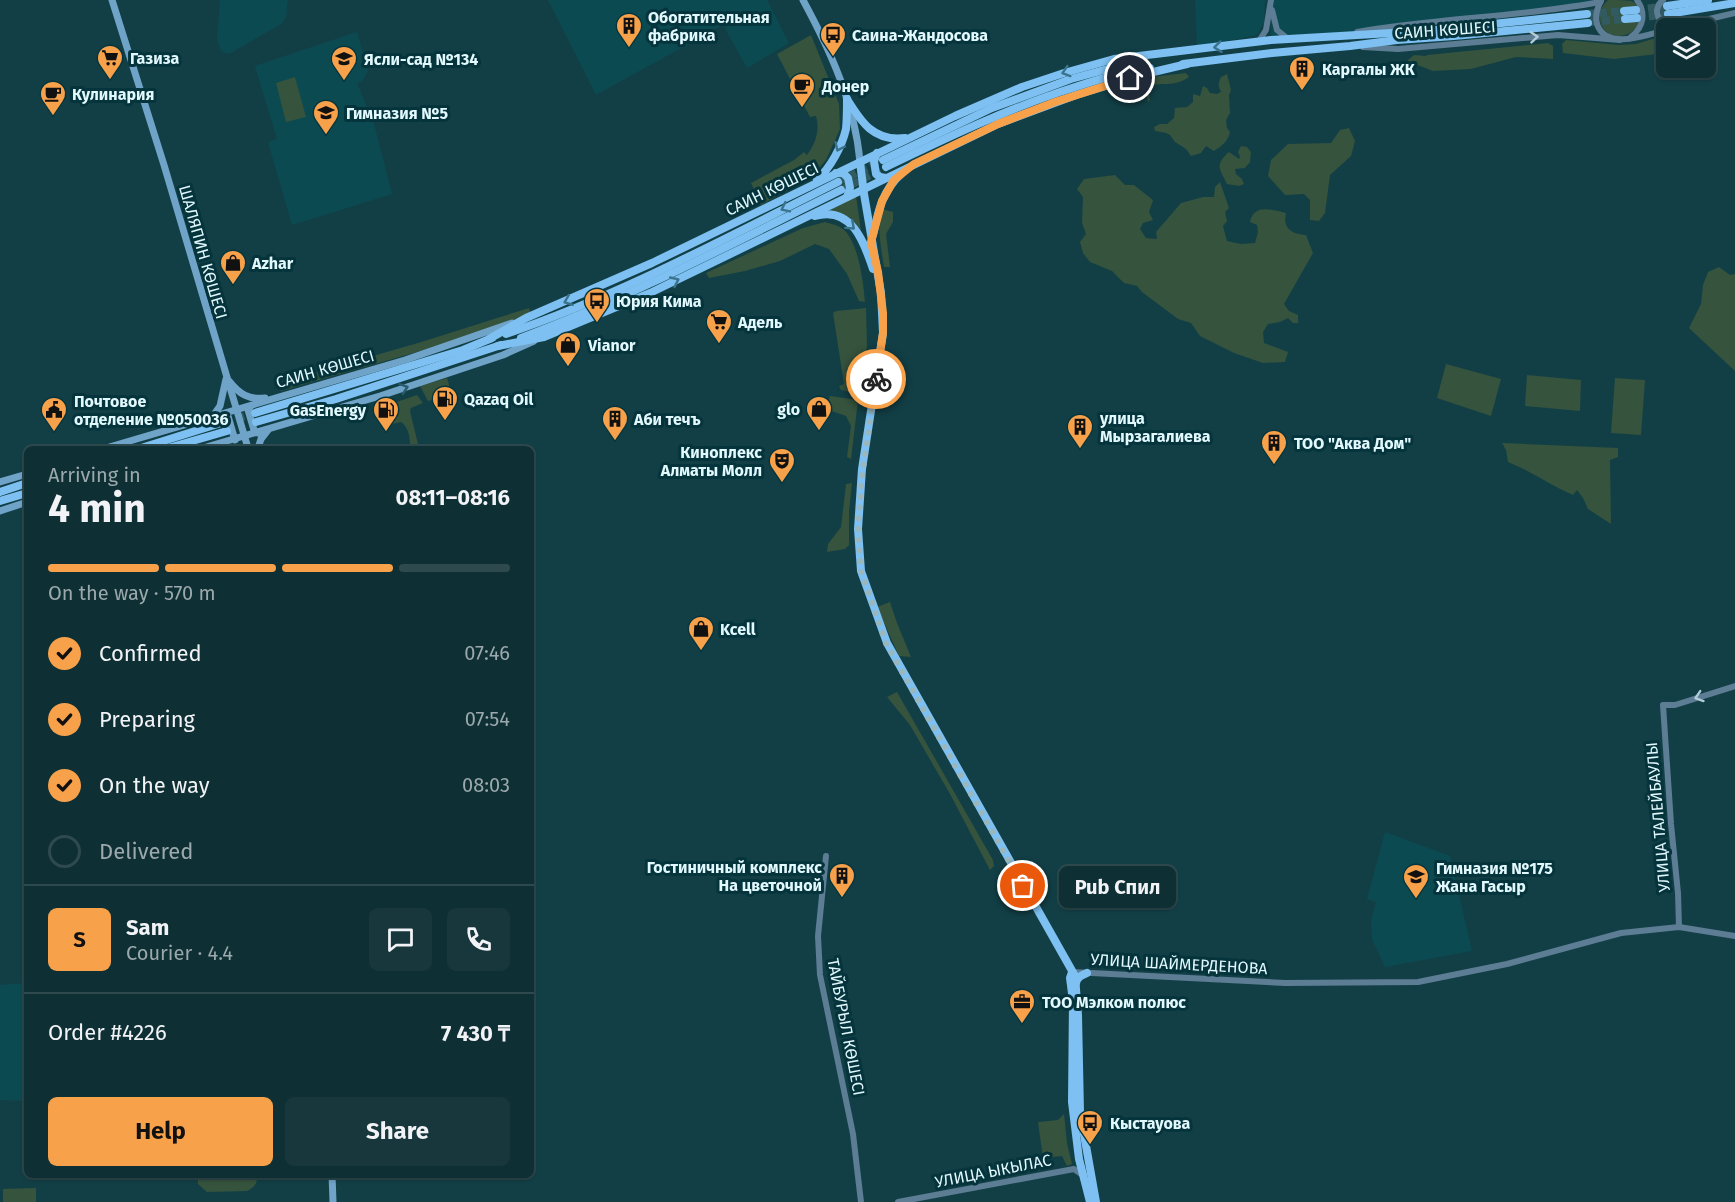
<!DOCTYPE html>
<html lang="en">
<head>
<meta charset="utf-8">
<style>
	body { margin:0; font-family:"Fira Sans",sans-serif; background:#17373c; color:#f1f3f6; height:100vh; display:flex; flex-direction:column; font-size:22px; white-space:nowrap }
	* { box-sizing:border-box; margin:0 }
	p { font-size:20px; color:#9ba9ac }
	.icon { flex:none; width:33px; height:33px; fill:none; stroke:currentColor; stroke-width:2; stroke-linecap:round; stroke-linejoin:round }
	.map { position:relative; flex:1; overflow:hidden }
	.drawer { position:absolute; left:24px; top:446px; width:510px; height:732px; display:flex; flex-direction:column; background:#0e2f34; border-radius:9px; box-shadow:0 2px 4px #0004,0 0 0 2px #2e4a4f }
	.drawer>* { flex:none }
	.buttons { position:absolute; left:1656px; top:18px; display:grid; gap:12px }
	.buttons a { display:grid; place-items:center; width:60px; height:60px; border-radius:9px; background:#0e2f34; box-shadow:0 2px 4px #0004,0 0 0 2px #2e4a4f; font-size:30px }
	.pin { position:absolute; display:grid; place-items:center; width:51px; height:51px; color:#fff; margin:-26px; border:3px solid #fff; border-radius:50%; box-shadow:0 2px 6px #0007 }
	.courier { position:absolute; display:grid; place-items:center; width:60px; height:60px; margin:-30px; border:4px solid #f7a14a; border-radius:50%; background:#fff; color:#222; box-shadow:0 2px 8px #0007 }
	.bubble { position:absolute; height:42px; border-radius:9px; background:#0e2f34; box-shadow:0 2px 4px #0004,0 0 0 2px #2e4a4f; font-size:20px; font-weight:700; line-height:42px; text-align:center }
	.headline em { font-style:normal; font-weight:700 }
	.headline div { display:flex; flex-direction:column-reverse }
	.headline { display:flex; align-items:center; justify-content:space-between; height:102px; padding:0 24px }
	h1 { font-size:39px; font-weight:700; line-height:45px }
	.bar { display:grid; grid-template-columns:repeat(4,1fr); gap:9px 6px; align-content:center; height:72px; padding:0 24px }
	.bar i { height:8px; border-radius:4px; background:#2e4a4f }
	.bar .current { background:#f7a14a }
	.bar p { grid-column:span 4 }
	.line { display:flex; align-items:center; gap:15px; padding:0 24px; border-top:2px solid #2e4a4f }
	.line div { flex:1 }
	.round { display:grid; place-items:center; flex:none; width:63px; height:63px; border-radius:9px; background:#17373c }
	ol { padding:0 24px; list-style:none }
	li { display:flex; align-items:center; gap:18px; height:66px }
	li p { margin-inline-start:auto }
	li .icon { padding:6px; border-radius:50%; background:#f7a14a; color:#111; stroke-width:4 }
	li:last-child { color:#9ba9ac }
	li i { width:33px; height:33px; border:3px solid #2e4a4f; border-radius:50% }
	.action { display:flex; gap:12px; margin-top:auto; padding:12px 24px }
	.action a { flex:1; height:69px; border-radius:9px; background:#f7a14a; color:#111; font-size:24px; font-weight:700; line-height:69px; text-align:center }
	.action a+a { background:#17373c; color:#f1f3f6 }
	.map>svg:first-child { display:block }
</style>
</head>
<body>
<div class="map">
<svg width="1735" height="1202" viewBox="0 0 1735 1202">
	<rect width="100%" height="100%" fill="#123f46"/>
	<g fill="#0c4a52">
		<polygon points="220,0 288,0 286,17 281,24 229,54 221,51 217,39"/>
		<polygon points="548,0 767,0 789,43 747,68 723,25 596,95"/>
		<polygon points="1195,0 1265,0 1264,22 1257,35 1197,47"/>
		<polygon points="1271,0 1602,0 1339,35 1271,40"/>
		<polygon points="357,32 368,71 362,81 357,83 374,124 392,194 292,225 268,142 277,139 255,66"/>
		<polygon points="1385,832 1450,856 1472,951 1385,967 1372,939 1371,920 1376,902 1367,899"/>
		<polygon points="27,983 27,1101 0,1100 0,985"/>
	</g>
	<g fill="#35533d">
		<path d="M1608 0C1615 0 1626 0 1632 1 1636 3 1638 9 1639 13 1644 37 1606 46 1600 21 1598 12 1602 6 1608 0Z"/>
		<path d="M811 35 839 104 840 129 826 160 811 177 761 205 751 183 794 160 804 152 807 155C816 143 820 130 816 116L810 117 777 54Z"/>
		<polygon points="1666,35 1666,53 1614,59 1563,53 1562,44 1566,40 1619,45 1636,44"/>
		<polygon points="1548,43 1553,46 1553,59 1516,57 1471,69 1433,71 1407,61 1414,55 1426,56 1427,55"/>
		<path d="M1186 73 1189 77C1174 88 1161 81 1148 87L1150 100 1148 102 1145 88 1146 82 1151 77Z"/>
		<path d="M1227 74 1231 90 1229 95 1230 113 1226 120 1227 128 1230 132C1228 141 1222 146 1214 151L1206 146 1201 153 1191 156 1186 149 1175 142 1170 135 1166 133 1155 131 1154 127 1160 124H1167L1174 118 1175 108 1187 107 1193 102V94L1200 96 1203 86 1207 88 1210 93 1217 94 1221 92C1218 86 1218 84 1221 77Z"/>
		<polygon points="295,77 306,117 286,122 276,83"/>
		<polygon points="1349,128 1355,141 1351,156 1330,175 1325,213 1319,221 1310,220 1310,200 1304,194 1285,195 1268,176 1271,160 1288,144 1331,143 1340,130"/>
		<path d="M1241 146 1247 147 1251 152 1250 162 1245 168 1235 169 1236 174 1242 179 1244 184 1239 186 1227 184C1220 169 1214 165 1229 152L1239 159 1240 157 1238 152Z"/>
		<path d="M1115 175 1125 185H1134L1153 200 1149 212 1153 220 1143 223 1140 229 1146 238 1157 239 1156 232 1181 203 1203 197H1214L1215 187 1220 182 1229 208 1225 212 1227 221 1223 226 1227 241 1241 244 1255 243 1258 232 1257 225 1250 222C1254 203 1272 210 1286 213 1282 229 1293 234 1306 235L1313 253 1284 304 1289 311 1298 315V323H1293L1288 318 1280 322 1268 324 1263 332 1264 343 1288 352 1285 362 1263 363 1234 353 1200 336 1191 323 1178 319 1142 292 1137 286 1124 283 1112 271 1090 262 1083 253 1080 242 1086 234 1082 223 1083 197 1077 189 1084 179Z"/>
		<polygon points="856,196 861,230 850,218 828,211"/>
		<path d="M881 209 893 212V222L886 234 890 267H884C881 247 877 229 881 209Z"/>
		<path d="M825 222C831 224 838 225 843 229 859 243 863 281 865 302L859 301 847 274 829 249 815 244 780 261 745 271 709 278 706 273 803 228Z"/>
		<polygon points="1719,267 1730,275 1735,274 1735,371 1689,328 1701,304 1703,285 1708,272"/>
		<polygon points="529,308 531,315 424,350 281,391 279,383 418,343"/>
		<polygon points="866,308 867,346 860,394 841,390 839,386 844,384 833,313 836,311"/>
		<polygon points="1446,364 1501,379 1491,416 1437,398"/>
		<polygon points="1527,375 1581,380 1580,411 1525,406"/>
		<path d="M447 378C454 397 443 397 428 401L420 386Z"/>
		<polygon points="1615,378 1645,380 1641,435 1611,433"/>
		<path d="M417 395 423 403 411 408 410 411 418 444 410 445C410 436 408 427 401 422L388 425 385 424V406Z"/>
		<polygon points="830,396 858,400 851,459 847,457 851,426 846,416 829,410 827,406"/>
		<path d="M1502 443 1618 448V457L1610 460 1611 524 1588 509 1583 498 1577 490 1573 495C1550 485 1531 471 1508 462L1506 450Z"/>
		<polygon points="852,483 849,511 849,545 845,549 827,552 828,544 841,527 846,484"/>
		<polygon points="890,602 897,623 911,657 899,656 877,607"/>
		<polygon points="897,692 993,860 994,866 990,870 950,794 910,725 887,697"/>
		<polygon points="1064,1114 1067,1143 1072,1164 1067,1166 1062,1156 1043,1158 1038,1122 1058,1120"/>
		<path d="M198 1175H257C258 1183 254 1188 247 1191L207 1192 198 1184Z"/>
		<polygon points="36,1188 36,1202 3,1202 3,1189"/>
	</g>
	<g fill="none" stroke-linecap="round" stroke-linejoin="round">
		<g stroke="#315b61" stroke-width="8" stroke-dasharray="8 4" stroke-linecap="butt">
			<polyline points="1636,10 1667,6"/>
			<polyline points="1587,14 1624,11"/>
			<polyline points="1637,18 1668,14"/>
			<polyline points="1590,22 1625,19"/>
			<polyline points="838,182 879,162"/>
			<polyline points="841,190 886,167"/>
			<polyline points="225,422 255,413"/>
		</g>
		<g stroke="#5d7d94" stroke-width="6">
			<path d="M1663 0C1659 3 1657 6 1657 12 1659 29 1679 22 1690 20 1696 19 1703 19 1709 19"/>
			<path d="M1601 1C1597 8 1595 16 1597 24 1606 51 1647 35 1666 30"/>
			<polyline points="1272,10 1277,30 1287,38"/>
			<polyline points="1705,20 1735,13"/>
			<polyline points="1673,28 1689,24"/>
			<path d="M1357 32C1438 18 1520 17 1600 2"/>
			<path d="M1631 37C1644 27 1646 13 1637 0"/>
			<polyline points="1259,41 1266,30 1271,0"/>
			<polyline points="1363,47 1398,49 1558,35 1620,40"/>
			<polyline points="826,856 818,936 820,975 853,1134 861,1202"/>
			<polyline points="1679,927 1678,893 1671,824 1663,705 1675,705 1735,686"/>
			<polyline points="1072,972 1285,983 1418,982 1507,964 1621,933 1679,927 1735,936"/>
			<polyline points="898,1202 1074,1169 1084,1176"/>
		</g>
		<g stroke="#70a3c8" stroke-width="7">
			<polyline points="112,0 164,165 248,448"/>
			<path d="M803 0C830 50 855 104 860 162"/>
			<path d="M229 381C239 394 249 400 265 398"/>
			<polyline points="251,406 248,410 254,430 258,433"/>
			<polyline points="227,413 235,440"/>
			<polyline points="213,416 220,406 226,379"/>
			<polyline points="217,447 231,448"/>
			<polyline points="106,448 405,360 512,323"/>
			<polyline points="203,448 380,396 503,355 534,341"/>
			<polyline points="258,448 261,439 268,430"/>
			<polyline points="0,482 27,474"/>
			<polyline points="0,511 27,502"/>
			<polyline points="332,1174 333,1202"/>
		</g>
		<g stroke="#7dc0f1" stroke-width="8">
			<polyline points="1667,6 1708,0"/>
			<polyline points="1624,11 1636,10"/>
			<polyline points="1668,14 1735,3"/>
			<polyline points="1625,19 1637,18"/>
			<polyline points="1183,64 1272,53 1350,46 1397,40 1454,36 1588,23"/>
			<path d="M847 99C861 122 874 142 905 138"/>
			<polyline points="877,153 874,161 876,174 880,177 886,178"/>
			<polyline points="883,160 992,108 1071,79 1137,61"/>
			<polyline points="860,162 864,194 881,293 883,333 862,469 858,529 861,571 887,643 1075,976 1078,1015 1080,1112 1096,1202"/>
			<path d="M886 167C948 137 1009 108 1075 87 1100 79 1125 71 1150 68"/>
			<polyline points="836,173 843,173 848,178 850,188 847,197"/>
			<path d="M817 180C831 167 842 146 846 129 847 119 847 109 847 99"/>
			<path d="M815 216C852 206 864 242 873 269"/>
			<path d="M873 235C878 212 882 191 901 174"/>
			<path d="M506 334C621 295 729 236 838 182"/>
			<path d="M521 338C631 297 735 242 841 190"/>
			<polyline points="489,339 526,318 652,263 955,116 1022,87 1064,73 1114,59 1271,40 1426,31 1587,14"/>
			<polyline points="498,346 544,337 650,293 998,124 1076,95 1145,74 1187,64"/>
			<polyline points="255,413 463,350 492,338"/>
			<polyline points="256,422 336,399 501,345"/>
			<polyline points="141,448 224,422"/>
			<polyline points="168,448 227,431"/>
			<polyline points="0,492 27,483"/>
			<polyline points="0,501 27,493"/>
			<polyline points="1072,972 1070,978 1073,1001 1072,1102 1079,1159 1090,1202"/>
			<path d="M1076 983C1077 977 1082 975 1087 973"/>
		</g>
	</g>
	<defs><path id="oneway-chevron" d="M-2-3.5L2.5 0L-2 3.5" fill="none" stroke-width="1.6" stroke-linecap="round" stroke-linejoin="round" transform="scale(1.5)"/></defs>
	<g stroke="#b3cdd8">
		<use href="#oneway-chevron" transform="translate(1534 37) rotate(-5)"/>
		<use href="#oneway-chevron" transform="translate(1699 697) rotate(162)"/>
	</g>
	<g stroke="#3b738d">
		<use href="#oneway-chevron" transform="translate(1218 47) rotate(173)"/>
		<use href="#oneway-chevron" transform="translate(1066 72) rotate(163)"/>
		<use href="#oneway-chevron" transform="translate(839 147) rotate(115)"/>
		<use href="#oneway-chevron" transform="translate(785 208) rotate(154)"/>
		<use href="#oneway-chevron" transform="translate(851 226) rotate(42)"/>
		<use href="#oneway-chevron" transform="translate(675 281) rotate(-25)"/>
		<use href="#oneway-chevron" transform="translate(568 301) rotate(158)"/>
	</g>
	<use stroke="#2a5b6d" href="#oneway-chevron" transform="translate(404 388) rotate(-19)"/>
	<g fill="none" stroke-linecap="round" stroke-linejoin="round">
		<polyline stroke="#99b7bd" stroke-width="6" stroke-dasharray="0 10.8" points="876,379 862,476 858,529 861,571 886,643 1023,886"/>
		<polyline stroke="#f7a14a" stroke-width="8" points="876,379 883,333 883,313 878,272 871,242 882,201 894,180 914,164 998,124 1055,102 1130,78"/>
	</g>
	<defs>
		<symbol id="building-pin" viewBox="-11 -11 22 30"><path d="M0 17L-7.5 6A9.5 9.5 0 1 1 7.5 6Z" fill="#f7a14a" stroke="#05343c"/><path d="M-4-6H4V6H1V3H-1V6H-4ZM-2.5-4.3h1.7v1.8h-1.7ZM.8-4.3h1.7v1.8H.8ZM-2.5-1h1.7V.8h-1.7ZM.8-1h1.7V.8H.8Z" fill="#111"/></symbol>
		<symbol id="bus-pin" viewBox="-11 -11 22 30"><path d="M0 17L-7.5 6A9.5 9.5 0 1 1 7.5 6Z" fill="#f7a14a" stroke="#05343c"/><path d="M-5-6H5V4H4V6H2V4H-2V6H-4V4H-5ZM-3.5-4V0h7V-4ZM-3.5 1.2v1.5H-2V1.2ZM2 1.2v1.5H3.5V1.2Z" fill="#111"/></symbol>
		<symbol id="supermarket-pin" viewBox="-11 -11 22 30"><path d="M0 17L-7.5 6A9.5 9.5 0 1 1 7.5 6Z" fill="#f7a14a" stroke="#05343c"/><path d="M-6-5.5h2.5l.6 2H6L4.5 2H-2.5L-4.4-4H-6ZM-1.5 3.2a1.3 1.3 0 1 0 .1 0ZM3 3.2a1.3 1.3 0 1 0 .1 0Z" fill="#111"/></symbol>
		<symbol id="school-pin" viewBox="-11 -11 22 30"><path d="M0 17L-7.5 6A9.5 9.5 0 1 1 7.5 6Z" fill="#f7a14a" stroke="#05343c"/><path d="M0-5L7-2L0 1L-7-2ZM-4 1L0 2.5L4 1V4Q0 6-4 4Z" fill="#111"/></symbol>
		<symbol id="cafe-pin" viewBox="-11 -11 22 30"><path d="M0 17L-7.5 6A9.5 9.5 0 1 1 7.5 6Z" fill="#f7a14a" stroke="#05343c"/><path d="M-5.5-4.5H6V0H3Q3 3.5 0 3.5H-2.5Q-5.5 3.5-5.5 0ZM3-3.2v2h1.7v-2ZM-6 4.5H4V6H-6Z" fill="#111"/></symbol>
		<symbol id="shop-pin" viewBox="-11 -11 22 30"><path d="M0 17L-7.5 6A9.5 9.5 0 1 1 7.5 6Z" fill="#f7a14a" stroke="#05343c"/><path d="M-5-2.5h2.3a2.7 3.5 0 0 1 5.4 0H5L5.5 6h-11ZM-1.5-2.5h3a1.5 2.3 0 0 0-3 0Z" fill="#111"/></symbol>
		<symbol id="fuel-pin" viewBox="-11 -11 22 30"><path d="M0 17L-7.5 6A9.5 9.5 0 1 1 7.5 6Z" fill="#f7a14a" stroke="#05343c"/><path d="M-5.5-6h7V0h2V4h1.3V-2.5L3-4.5l.8-.8L6-3V5H2.5V1h-1V6h-7ZM-4.2-4.7v3.2H.2V-4.7Z" fill="#111"/></symbol>
		<symbol id="civic-pin" viewBox="-11 -11 22 30"><path d="M0 17L-7.5 6A9.5 9.5 0 1 1 7.5 6Z" fill="#f7a14a" stroke="#05343c"/><path d="M-.6-6.5H3V-4.5H.6V-3L4-1V1h2V6H-6V1h2V-1L-.6-3ZM-1.2 2.5V6h2.4V2.5Z" fill="#111"/></symbol>
		<symbol id="theatre-pin" viewBox="-11 -11 22 30"><path d="M0 17L-7.5 6A9.5 9.5 0 1 1 7.5 6Z" fill="#f7a14a" stroke="#05343c"/><path d="M-5-5.5Q0-4 5-5.5V0Q5 5 0 6Q-5 5-5 0ZM-3.3-2.5H-1v1.5H-3.3ZM1-2.5H3.3v1.5H1ZM-2.8 1Q0 5.5 2.8 1Z" fill="#111"/></symbol>
		<symbol id="office-pin" viewBox="-11 -11 22 30"><path d="M0 17L-7.5 6A9.5 9.5 0 1 1 7.5 6Z" fill="#f7a14a" stroke="#05343c"/><path d="M-6-3h4V-5.5h4V-3h4V5H-6ZM-1-4.5V-3h2v-1.5ZM-6 0V1H6V0Z" fill="#111"/></symbol>
	</defs>
	<g fill-rule="evenodd">
		<use href="#building-pin" x="614" y="11" width="30" height="40"/>
		<use href="#bus-pin" x="818" y="20" width="30" height="40"/>
		<use href="#supermarket-pin" x="95" y="43" width="30" height="40"/>
		<use href="#school-pin" x="329" y="44" width="30" height="40"/>
		<use href="#building-pin" x="1287" y="54" width="30" height="40"/>
		<use href="#cafe-pin" x="787" y="71" width="30" height="40"/>
		<use href="#cafe-pin" x="38" y="79" width="30" height="40"/>
		<use href="#school-pin" x="311" y="98" width="30" height="40"/>
		<use href="#shop-pin" x="218" y="248" width="30" height="40"/>
		<use href="#bus-pin" x="582" y="286" width="30" height="40"/>
		<use href="#supermarket-pin" x="704" y="307" width="30" height="40"/>
		<use href="#shop-pin" x="553" y="330" width="30" height="40"/>
		<use href="#fuel-pin" x="430" y="384" width="30" height="40"/>
		<use href="#shop-pin" x="804" y="394" width="30" height="40"/>
		<use href="#civic-pin" x="39" y="395" width="30" height="40"/>
		<use href="#fuel-pin" x="371" y="395" width="30" height="40"/>
		<use href="#building-pin" x="600" y="404" width="30" height="40"/>
		<use href="#building-pin" x="1065" y="412" width="30" height="40"/>
		<use href="#building-pin" x="1259" y="428" width="30" height="40"/>
		<use href="#theatre-pin" x="767" y="446" width="30" height="40"/>
		<use href="#shop-pin" x="686" y="614" width="30" height="40"/>
		<use href="#building-pin" x="827" y="861" width="30" height="40"/>
		<use href="#school-pin" x="1401" y="862" width="30" height="40"/>
		<use href="#office-pin" x="1007" y="987" width="30" height="40"/>
		<use href="#bus-pin" x="1075" y="1108" width="30" height="40"/>
	</g>
	<g text-anchor="middle" dominant-baseline="central" stroke-width="6" stroke-linejoin="round" paint-order="stroke">
		<g font-size="16" font-weight="bold" fill="#e1f8fd" stroke="#05343c" text-anchor="start">
			<text x="648" y="17">Обогатительная<tspan x="648" dy="18">фабрика</tspan></text>
			<text x="852" y="35">Саина-Жандосова</text>
			<text x="130" y="58">Газиза</text>
			<text x="364" y="59">Ясли-сад №134</text>
			<text x="1322" y="69">Каргалы ЖК</text>
			<text x="822" y="86">Донер</text>
			<text x="72" y="94">Кулинария</text>
			<text x="346" y="113">Гимназия №5</text>
			<text x="252" y="263">Azhar</text>
			<text x="616" y="301">Юрия Кима</text>
			<text x="738" y="322">Адель</text>
			<text x="588" y="345">Vianor</text>
			<text x="464" y="399">Qazaq Oil</text>
			<text x="74" y="401">Почтовое<tspan x="74" dy="18">отделение №050036</tspan></text>
			<text x="800" y="409" text-anchor="end">glo</text>
			<text x="366" y="410" text-anchor="end">GasEnergy</text>
			<text x="1100" y="418">улица<tspan x="1100" dy="18">Мырзагалиева</tspan></text>
			<text x="634" y="419">Аби течъ</text>
			<text x="1294" y="443">ТОО "Аква Дом"</text>
			<text x="762" y="452" text-anchor="end">Киноплекс<tspan x="762" dy="18">Алматы Молл</tspan></text>
			<text x="720" y="629">Kcell</text>
			<text x="822" y="867" text-anchor="end">Гостиничный комплекс<tspan x="822" dy="18">На цветочной</tspan></text>
			<text x="1436" y="868">Гимназия №175<tspan x="1436" dy="18">Жана Гасыр</tspan></text>
			<text x="1042" y="1002">ТОО Мэлком полюс</text>
			<text x="1110" y="1123">Кыстауова</text>
		</g>
		<g font-size="16" fill="#e1f8fd" stroke="#05343c">
			<text transform="translate(1445 30) rotate(-4)">САИН КӨШЕСІ</text>
			<text transform="translate(772 189) rotate(-26)">САИН КӨШЕСІ</text>
			<text transform="translate(203 252) rotate(74)">ШАЛЯПИН КӨШЕСІ</text>
			<text transform="translate(325 369) rotate(-16)">САИН КӨШЕСІ</text>
			<text transform="translate(1658 817) rotate(-95)">УЛИЦА ТАЛЕЙБАУЛЫ</text>
			<text transform="translate(1179 964) rotate(3)">УЛИЦА ШАЙМЕРДЕНОВА</text>
			<text transform="translate(846 1027) rotate(79)">ТАЙБУРЫЛ КӨШЕСІ</text>
			<text transform="translate(993 1171) rotate(-11)">УЛИЦА ЫКЫЛАС</text>
		</g>
	</g>
</svg>
<div class="buttons">
<a><svg class="icon" aria-label="layers" viewBox="0 0 24 24"><path d="M12 4l9 5-9 5-9-5zM3 14l9 5 9-5"/></svg></a>
</div>
<div class="pin" style="left:1023px;top:886px;background:#ea580c"><svg class="icon" aria-label="bag" viewBox="0 0 24 24"><path d="M5 8h14l-1 12H6zM9 8a3 3 0 0 1 6 0"/></svg></div>
<div class="pin" style="left:1130px;top:78px;background:#1f2937"><svg class="icon" aria-label="home" viewBox="0 0 24 24"><path d="M3 11l9-7 9 7M6 9v11h12V9"/></svg></div>
<div class="courier" style="left:876px;top:379px"><svg class="icon" aria-label="bike" viewBox="0 0 24 24"><circle cx="6" cy="16" r="4"/><circle cx="18" cy="16" r="4"/><path d="M6 16l4-8h5l3 8M10 8l3 8H6M13 5h3"/></svg></div>
<div class="bubble" style="left:1059px;top:866px;width:117px">Pub Спил</div>
<section class="drawer">
<div class="headline"><div><h1>4 min</h1><p>Arriving in</p></div><em>08:11–08:16</em></div>
<div class="bar"><i class="current"></i><i class="current"></i><i class="current"></i><i></i><p>On the way · 570 m</p></div>
<ol>
<li><svg class="icon" aria-label="check" viewBox="0 0 24 24"><path d="M5 12l5 5 9-10"/></svg>Confirmed<p>07:46</p></li>
<li><svg class="icon" aria-label="check" viewBox="0 0 24 24"><path d="M5 12l5 5 9-10"/></svg>Preparing<p>07:54</p></li>
<li><svg class="icon" aria-label="check" viewBox="0 0 24 24"><path d="M5 12l5 5 9-10"/></svg>On the way<p>08:03</p></li>
<li><i></i>Delivered</li>
</ol>
<div class="line" style="height:108px"><b class="round" style="background:#f7a14a;color:#111">S</b><div><b>Sam</b><p>Courier · 4.4</p></div><a class="round"><svg class="icon" aria-label="chat" viewBox="0 0 24 24"><path d="M4 5h16v11H9l-5 4z"/></svg></a><a class="round"><svg class="icon" aria-label="phone" viewBox="0 0 24 24"><path d="M5 4h4l2 5-3 2q2 4 5 5l2-3 5 2v4C11 20 4 13 5 4z"/></svg></a></div>
<div class="line" style="height:78px"><div>Order #4226</div><b>7 430 ₸</b></div>
<div class="action"><a>Help</a><a>Share</a></div>
</section>
</div>
</body>
</html>
